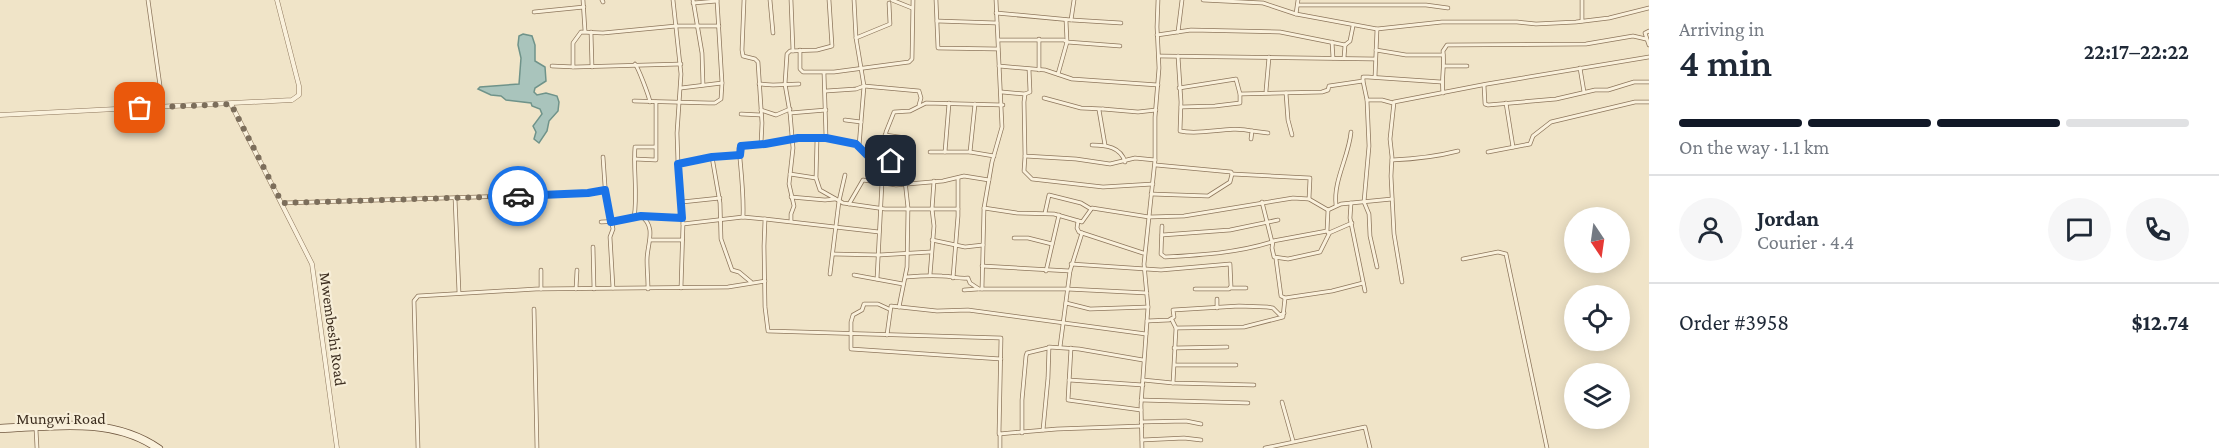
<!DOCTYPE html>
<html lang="en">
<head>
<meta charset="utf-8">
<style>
	body { margin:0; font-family:"Crimson Pro",serif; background:#f6f6f7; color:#1f2937; height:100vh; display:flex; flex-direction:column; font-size:22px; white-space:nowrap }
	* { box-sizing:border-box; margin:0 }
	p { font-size:20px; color:#747a83 }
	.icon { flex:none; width:33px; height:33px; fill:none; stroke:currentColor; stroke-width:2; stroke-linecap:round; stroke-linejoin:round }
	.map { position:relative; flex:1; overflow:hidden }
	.sheet { display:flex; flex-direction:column; background:#fff; width:570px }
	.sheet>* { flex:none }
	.needle { width:39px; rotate:167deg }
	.fabs { position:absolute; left:1564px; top:207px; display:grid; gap:12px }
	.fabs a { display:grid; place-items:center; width:66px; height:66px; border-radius:50%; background:#fff; box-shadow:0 3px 15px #0003; font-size:30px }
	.pin { position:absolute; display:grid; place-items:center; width:51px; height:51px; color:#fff; margin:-26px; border-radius:12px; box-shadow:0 3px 9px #0006 }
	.courier { position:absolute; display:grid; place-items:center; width:60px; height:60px; margin:-30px; border:4px solid #1a73e8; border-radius:50%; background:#fff; color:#222; box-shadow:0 2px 8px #0007 }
	.head em { font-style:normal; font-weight:600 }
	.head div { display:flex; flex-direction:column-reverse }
	.head { display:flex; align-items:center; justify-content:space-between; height:102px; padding:0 30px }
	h1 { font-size:39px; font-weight:600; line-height:45px }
	.bar { display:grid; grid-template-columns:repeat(4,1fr); gap:9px 6px; align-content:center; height:72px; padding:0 30px }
	.bar i { height:8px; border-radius:4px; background:#e0e1e3 }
	.bar .active { background:#111827 }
	.bar p { grid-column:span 4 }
	.line { display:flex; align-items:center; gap:15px; padding:0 30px; border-top:2px solid #e0e1e3 }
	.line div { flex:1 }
	.round { display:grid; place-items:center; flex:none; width:63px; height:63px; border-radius:32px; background:#f6f6f7 }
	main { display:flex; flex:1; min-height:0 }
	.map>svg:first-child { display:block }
</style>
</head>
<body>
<main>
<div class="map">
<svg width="1649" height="448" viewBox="0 0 1649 448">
	<rect width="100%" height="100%" fill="#f0e4c8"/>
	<polygon fill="#a9c4bc" stroke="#6f938a" stroke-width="1.5" points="523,34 532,36 535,45 535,61 545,67 546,81 535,88 534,92 537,95 546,93 557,96 559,102 558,111 549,121 547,131 539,143 534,139 536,132 533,126 542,114 540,109 532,106 531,103 506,100 501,96 491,95 478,89 480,87 519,84 521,58 518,45 519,36"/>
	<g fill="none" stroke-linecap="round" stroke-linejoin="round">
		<defs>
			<g id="minor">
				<polyline points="148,0 163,107"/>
				<polyline points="583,0 585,31"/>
				<polyline points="602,0 603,2"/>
				<polyline points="673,0 681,74 677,133 678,164 712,157 739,155"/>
				<polyline points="693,0 702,53 703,85"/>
				<polyline points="744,0 742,50 743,56 755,59 758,62 762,123 761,144"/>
				<polyline points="770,0 773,33"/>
				<polyline points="791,0 793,51"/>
				<polyline points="892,0 912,8"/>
				<polyline points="936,0 938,48 998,49"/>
				<polyline points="1203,0 1263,3 1296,14 1377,29 1442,22 1517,22 1536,24 1576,22 1609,18 1649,8"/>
				<polyline points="1582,0 1582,21"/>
				<polyline points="693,3 717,1"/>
				<polyline points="1298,5 1426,5 1448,8"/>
				<polyline points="534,12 584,7"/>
				<polyline points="996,13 1071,20 1074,0"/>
				<polyline points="1296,14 1298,0"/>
				<polyline points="1066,20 1067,42 1120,46"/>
				<polyline points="1072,20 1121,23"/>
				<polyline points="937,21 997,23"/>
				<polyline points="1649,31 1645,33 1649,45"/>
				<polyline points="591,32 592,67"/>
				<polyline points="1178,32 1182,0"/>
				<polyline points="1157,35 1191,30 1280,32 1345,45 1350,41 1353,26"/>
				<polyline points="856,38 890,24 889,3"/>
				<polyline points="999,40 1064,40 1067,42 1058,74"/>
				<polyline points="1332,42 1333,58"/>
				<polyline points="800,50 800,69 803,72 834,72 909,62 912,59 913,0"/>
				<polyline points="1376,50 1406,55 1443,55"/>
				<polyline points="1159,56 1375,59"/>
				<path d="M1178 56 1181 102 1180 131C1204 136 1228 125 1252 131L1251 139"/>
				<polyline points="1344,58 1345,45"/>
				<path d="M635 64C638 67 649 96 650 102"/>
				<polyline points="552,66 575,67 681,64"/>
				<polyline points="999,66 1045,70 1072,79 1158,85"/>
				<polyline points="1445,66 1467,66"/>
				<polyline points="573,67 573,43 581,32 603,33 676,26 719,26"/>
				<polyline points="1580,68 1584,92"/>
				<polyline points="1029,69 1030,92 1025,94 1024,102 1025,156 1076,159 1110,164 1135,158 1155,160"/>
				<polyline points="1039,70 1039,39"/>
				<polyline points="824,73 826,137"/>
				<polyline points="1375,77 1377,29"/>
				<polyline points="1363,81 1367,100 1369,146 1364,202 1369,214 1370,236 1377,267"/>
				<polyline points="759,84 773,85 799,84"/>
				<polyline points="1484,85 1485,104 1488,105 1556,99 1595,90 1608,90 1634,82 1649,82"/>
				<polyline points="681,88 722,83"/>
				<polyline points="1179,88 1236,79 1240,94 1240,103 1215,106 1181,107"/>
				<polyline points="826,91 856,89 864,86 856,38 854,0"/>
				<polyline points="1266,91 1269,57"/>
				<polyline points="1002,92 1025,94"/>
				<polyline points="1286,93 1288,120 1292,135"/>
				<path d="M1443 93C1441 78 1445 66 1443 51L1447 45 1586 44 1633 36 1646 39"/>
				<polyline points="1240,94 1322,92 1328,90 1329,86 1363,81 1363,77 1368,77 1441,82"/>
				<polyline points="1044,98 1081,108 1103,109"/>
				<polyline points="1367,100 1382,100 1393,103"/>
				<polyline points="634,101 709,103 715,103 721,99 722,83 717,0"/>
				<polyline points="1506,103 1513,147"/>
				<polyline points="1103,109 1138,112 1156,110"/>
				<polyline points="761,110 776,115 790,109"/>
				<polyline points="1099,110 1105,145"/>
				<polyline points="790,113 826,110"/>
				<polyline points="741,114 761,115"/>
				<polyline points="845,120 861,122"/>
				<polyline points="1252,131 1268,133"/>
				<polyline points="885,135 906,138"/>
				<polyline points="817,139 816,178 820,190 843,203 885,209 932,209 934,226 930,275"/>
				<path d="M1092 145C1106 145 1121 147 1125 162"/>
				<polyline points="859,146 864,86 919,91 921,98 919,105"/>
				<polyline points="930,152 970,152 994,156"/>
				<polyline points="945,152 949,103"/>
				<polyline points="970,152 975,104"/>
				<polyline points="1488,152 1530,144 1533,136 1551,122 1635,102 1649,102"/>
				<polyline points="1025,156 1024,171 1032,179 1103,187 1153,184"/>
				<polyline points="603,157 605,186 613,229 610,237 613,288"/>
				<polyline points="712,157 720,203 721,239 732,270 739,272 751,282"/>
				<polyline points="635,159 656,160 656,102"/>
				<polyline points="882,160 886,132 894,112 910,111 926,103 1003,105"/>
				<path d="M1392 160C1415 159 1435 157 1458 151"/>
				<polyline points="678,164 683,224 681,288"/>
				<polyline points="790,174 816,178"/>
				<polyline points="1232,174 1310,178 1309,199"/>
				<polyline points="934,181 932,209 958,209"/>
				<polyline points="1151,194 1208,196 1230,182 1232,174 1231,172 1156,165"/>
				<polyline points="791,197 825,200 835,199"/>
				<polyline points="455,198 459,293"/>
				<polyline points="682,202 720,198"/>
				<polyline points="282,203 572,194 605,190"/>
				<polyline points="1351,203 1350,218 1365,291"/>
				<polyline points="849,204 863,180 896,185 943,181 964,176 989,180"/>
				<path d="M1336 205C1333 181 1349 156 1351 132"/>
				<polyline points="984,208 1017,213 1054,214 1082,222 1092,208 1149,217 1184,216 1293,198 1309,199 1328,210"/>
				<polyline points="1328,210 1341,204 1392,199"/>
				<polyline points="1045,213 1049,195 1081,203 1091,209"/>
				<polyline points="642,217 682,218"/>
				<path d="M743 217C744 194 741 171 739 148L741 146 765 144 798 138H826L856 144 870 158 903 162 908 208 907 267 899 307"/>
				<path d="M634 218C638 194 633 170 635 147H655"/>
				<polyline points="765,219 879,232"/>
				<polyline points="791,221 791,214 794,206 789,184 793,148 790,113 785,84 787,54 790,51 817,50 832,46 829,0"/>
				<polyline points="1078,221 1077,228 1079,232 1143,253"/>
				<path d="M601 222 621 221 641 216C657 227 647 244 647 260 647 270 648 279 648 289"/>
				<polyline points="683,224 743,217 765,219 764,246 765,307 768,331 1001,338 999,434 1057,429 1142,426"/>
				<path d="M1162 226 1161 254 1165 257C1202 255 1237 253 1272 242L1262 202"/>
				<polyline points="1327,231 1273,241 1272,248 1274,257 1288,259 1320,252 1329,234 1327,231 1328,210"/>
				<polyline points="1329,233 1352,223"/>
				<polyline points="1162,235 1230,230 1278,220"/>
				<polyline points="1014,238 1028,238 1052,244"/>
				<polyline points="650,240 682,240"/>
				<polyline points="932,240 965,247 983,245"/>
				<polyline points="593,247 594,289"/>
				<polyline points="833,254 879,255 930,252"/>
				<polyline points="1276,259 1281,296 1285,298 1332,291 1363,283"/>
				<polyline points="1463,259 1498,252 1506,254 1547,448"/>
				<polyline points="1071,264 1161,270 1230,264 1231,286 1229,289 1195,289"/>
				<polyline points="982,266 1070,271"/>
				<polyline points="541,270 541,289"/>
				<polyline points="1046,271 1059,215"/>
				<polyline points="830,274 839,201 845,175"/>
				<polyline points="854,275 903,284"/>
				<path d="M906 277C918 276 930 275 942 276 952 276 958 279 968 278L970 283 979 289H1067L1147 293"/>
				<polyline points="953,278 958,216 958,178"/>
				<polyline points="877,279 882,182"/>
				<polyline points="1402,282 1394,234 1391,176 1392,157 1390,139 1394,102 1487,84 1649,57"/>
				<polyline points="1230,288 1246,288"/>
				<polyline points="576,289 577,270"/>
				<polyline points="982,289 984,208 992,162 1002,127 996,0"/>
				<polyline points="964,290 978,289"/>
				<polyline points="1066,303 1090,309 1148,307"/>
				<polyline points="1217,308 1217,299"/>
				<polyline points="534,309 537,448"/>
				<polyline points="889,309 878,304 864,304 862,310 853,315 851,322 851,349 1001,359"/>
				<polyline points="1172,320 1176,328 1173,383"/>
				<polyline points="1147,321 1169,320 1174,317 1173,310 1239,306 1267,307 1273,308 1280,315 1284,313"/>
				<polyline points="1176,328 1244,327 1283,317 1285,298"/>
				<polyline points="887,335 891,306 937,311 968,310 1146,334"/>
				<polyline points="1060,347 1070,271 1082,233"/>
				<polyline points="1071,348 1068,400 1141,410"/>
				<polyline points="1174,348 1227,347"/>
				<polyline points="1175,365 1236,365"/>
				<polyline points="1069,380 1143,385"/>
				<polyline points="1143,380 1173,383 1254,385"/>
				<polyline points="1141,400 1248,403"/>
				<polyline points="1282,402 1293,441"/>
				<polyline points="1141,422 1186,421 1201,424"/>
				<polyline points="36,429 37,448"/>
				<polyline points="1043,430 1048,378 1049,347 1079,349 1143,360"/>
				<polyline points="1022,433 1022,400 1026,356 1027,353 1048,348"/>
				<polyline points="1142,440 1184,438 1201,440"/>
				<polyline points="418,448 414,301 418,296 536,289 728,287 765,281"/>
				<polyline points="1000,448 1000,435"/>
				<polyline points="1142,448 1141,405 1148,307 1144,264 1155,160 1155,117 1159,68 1157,27 1158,0"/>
				<polyline points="1265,448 1365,427 1370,448"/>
			</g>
			<g id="tertiary">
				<polyline points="231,104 312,264 337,448"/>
				<polyline points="0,115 292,100 299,95 299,86 277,0"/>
			</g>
			<g id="secondary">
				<path d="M0 427C55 424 112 415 160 448"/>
				<path d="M0 430C51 428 110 418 155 448"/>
			</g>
		</defs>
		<use href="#minor" stroke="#8d765c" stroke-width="4.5"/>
		<use href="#tertiary" stroke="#8d765c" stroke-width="5"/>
		<use href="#secondary" stroke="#6f573f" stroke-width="6"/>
		<use href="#minor" stroke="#faf1dc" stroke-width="3"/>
		<use href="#tertiary" stroke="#faf1dc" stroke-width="4"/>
		<use href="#secondary" stroke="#faf1dc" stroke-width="4.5"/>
	</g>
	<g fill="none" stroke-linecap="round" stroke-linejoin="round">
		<polyline stroke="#7c6e5b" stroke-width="6" stroke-dasharray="0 10.8" points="140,108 231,104 282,203 518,196"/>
		<polyline stroke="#1a73e8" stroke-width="8" points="518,196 588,193 605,190 611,222 641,216 682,218 678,164 712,157 740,155 741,146 765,144 798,138 826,138 856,144 870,158 891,161"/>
	</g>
	<g text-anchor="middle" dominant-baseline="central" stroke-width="4.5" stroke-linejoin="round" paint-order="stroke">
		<g font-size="16" fill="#3d2e20" stroke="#f7eed8">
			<text transform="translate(333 329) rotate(82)">Mwembeshi Road</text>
			<text x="61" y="418">Mungwi Road</text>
		</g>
	</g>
</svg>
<div class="fabs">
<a><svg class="needle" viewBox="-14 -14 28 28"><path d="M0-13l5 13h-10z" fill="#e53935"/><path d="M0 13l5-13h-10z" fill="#747a83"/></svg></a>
<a><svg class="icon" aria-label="locate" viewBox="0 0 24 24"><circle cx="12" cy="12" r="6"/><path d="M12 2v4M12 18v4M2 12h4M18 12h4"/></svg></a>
<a><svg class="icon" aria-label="layers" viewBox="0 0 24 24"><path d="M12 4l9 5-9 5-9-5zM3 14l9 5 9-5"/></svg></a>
</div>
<div class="pin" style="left:140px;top:108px;background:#ea580c"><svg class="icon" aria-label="bag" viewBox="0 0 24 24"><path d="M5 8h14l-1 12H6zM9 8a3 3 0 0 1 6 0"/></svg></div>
<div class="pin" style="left:891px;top:161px;background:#1f2937"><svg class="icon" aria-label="home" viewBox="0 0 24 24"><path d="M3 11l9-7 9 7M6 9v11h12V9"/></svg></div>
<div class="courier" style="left:518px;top:196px"><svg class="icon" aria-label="car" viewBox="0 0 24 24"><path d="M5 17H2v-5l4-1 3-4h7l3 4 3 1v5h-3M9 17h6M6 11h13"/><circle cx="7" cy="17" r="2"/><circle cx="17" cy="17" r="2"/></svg></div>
</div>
<section class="sheet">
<div class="head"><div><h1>4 min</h1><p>Arriving in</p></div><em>22:17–22:22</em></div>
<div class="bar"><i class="active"></i><i class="active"></i><i class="active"></i><i></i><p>On the way · 1.1 km</p></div>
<div class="line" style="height:108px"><a class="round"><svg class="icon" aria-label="person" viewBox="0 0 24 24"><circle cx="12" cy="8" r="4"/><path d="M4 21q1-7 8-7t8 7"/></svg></a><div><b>Jordan</b><p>Courier · 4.4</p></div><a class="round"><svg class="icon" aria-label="chat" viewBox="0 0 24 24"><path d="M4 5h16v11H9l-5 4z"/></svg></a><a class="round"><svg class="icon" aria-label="phone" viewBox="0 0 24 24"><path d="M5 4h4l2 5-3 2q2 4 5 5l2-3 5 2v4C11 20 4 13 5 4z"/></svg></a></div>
<div class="line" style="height:78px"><div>Order #3958</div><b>$12.74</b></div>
</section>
</main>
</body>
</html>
